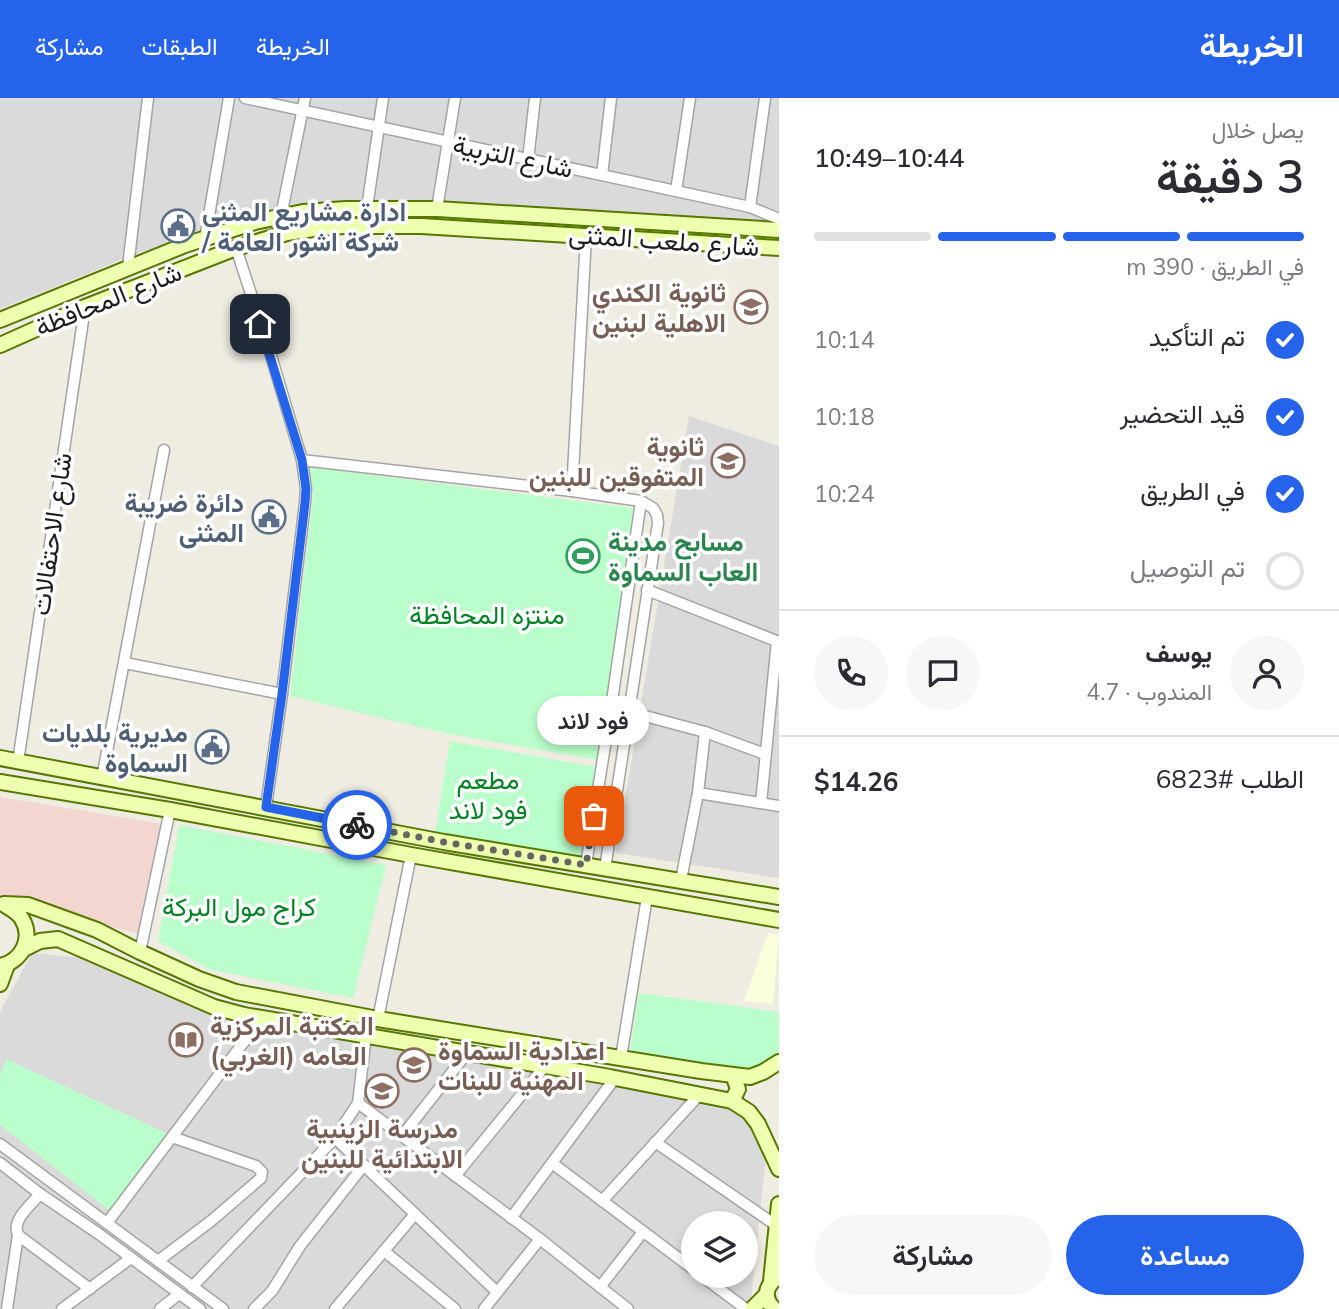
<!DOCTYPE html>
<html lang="ar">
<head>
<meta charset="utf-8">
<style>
	body { margin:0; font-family:Mulish,Vazirmatn,sans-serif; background:#f7f7f7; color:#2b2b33; direction:rtl; height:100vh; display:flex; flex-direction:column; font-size:26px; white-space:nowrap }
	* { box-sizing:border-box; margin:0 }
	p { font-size:23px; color:#7c7c81 }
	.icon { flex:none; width:38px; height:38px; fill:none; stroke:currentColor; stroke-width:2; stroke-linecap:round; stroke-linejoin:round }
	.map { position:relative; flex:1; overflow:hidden; direction:ltr }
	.details { display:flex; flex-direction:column; background:#fff; width:560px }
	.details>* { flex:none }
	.fabs { position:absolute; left:681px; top:1113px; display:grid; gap:14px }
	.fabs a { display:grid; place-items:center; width:77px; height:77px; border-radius:50%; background:#fff; box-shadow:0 4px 10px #0003; font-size:35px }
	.pin { position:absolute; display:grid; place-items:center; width:60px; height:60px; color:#fff; margin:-30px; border-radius:14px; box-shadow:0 4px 10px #0006 }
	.courier { position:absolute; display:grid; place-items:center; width:70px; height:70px; margin:-35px; border:5px solid #2563eb; border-radius:50%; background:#fff; color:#222; box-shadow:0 2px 9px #0007 }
	.bubble { position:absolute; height:49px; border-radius:24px; background:#fff; box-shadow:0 4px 10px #0003; font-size:23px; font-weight:600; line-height:49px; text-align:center; direction:rtl }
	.headline em { font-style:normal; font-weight:600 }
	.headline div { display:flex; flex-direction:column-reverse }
	.headline { display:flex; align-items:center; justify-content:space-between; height:119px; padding:0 35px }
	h1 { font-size:46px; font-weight:600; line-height:52px }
	.bar { display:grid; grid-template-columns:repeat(4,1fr); gap:10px 7px; align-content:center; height:84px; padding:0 35px }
	.bar i { height:9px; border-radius:5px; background:#e1e1e2 }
	.bar .current { background:#2563eb }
	.bar p { grid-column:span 4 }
	.line { display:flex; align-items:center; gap:18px; padding:0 35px; border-top:2px solid #e1e1e2 }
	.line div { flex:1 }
	.round { display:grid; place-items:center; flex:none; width:74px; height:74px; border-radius:37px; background:#f7f7f7 }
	ol { padding:0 35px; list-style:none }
	li { display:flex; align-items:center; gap:21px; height:77px }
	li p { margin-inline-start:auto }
	li .icon { padding:7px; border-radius:50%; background:#2563eb; color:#fff; stroke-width:4 }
	li:last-child { color:#7c7c81 }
	li i { width:38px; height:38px; border:4px solid #e1e1e2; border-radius:50% }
	.button { display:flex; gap:14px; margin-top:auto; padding:14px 35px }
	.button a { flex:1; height:80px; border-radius:42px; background:#2563eb; color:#fff; font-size:28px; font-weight:600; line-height:80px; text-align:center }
	.button a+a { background:#f7f7f7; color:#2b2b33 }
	header { display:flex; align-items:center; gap:42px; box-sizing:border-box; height:98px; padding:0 35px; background:#2563eb; color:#fff }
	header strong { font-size:33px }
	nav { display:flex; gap:38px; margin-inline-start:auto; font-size:24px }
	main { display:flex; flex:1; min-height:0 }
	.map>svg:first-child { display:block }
</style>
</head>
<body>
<header>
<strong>الخريطة</strong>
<nav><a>الخريطة</a><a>الطبقات</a><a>مشاركة</a></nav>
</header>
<main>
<section class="details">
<div class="headline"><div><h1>3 دقيقة</h1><p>يصل خلال</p></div><em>10:44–10:49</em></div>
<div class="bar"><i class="current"></i><i class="current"></i><i class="current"></i><i></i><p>في الطريق · 390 m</p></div>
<ol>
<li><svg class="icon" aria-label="check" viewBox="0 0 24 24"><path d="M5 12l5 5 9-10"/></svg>تم التأكيد<p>10:14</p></li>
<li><svg class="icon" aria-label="check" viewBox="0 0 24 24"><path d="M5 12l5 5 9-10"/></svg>قيد التحضير<p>10:18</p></li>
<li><svg class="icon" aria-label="check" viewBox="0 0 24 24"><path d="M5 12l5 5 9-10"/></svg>في الطريق<p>10:24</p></li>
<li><i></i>تم التوصيل</li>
</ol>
<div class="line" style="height:126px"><a class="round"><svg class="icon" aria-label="person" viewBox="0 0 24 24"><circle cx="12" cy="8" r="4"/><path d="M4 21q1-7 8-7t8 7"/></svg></a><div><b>يوسف</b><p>المندوب · 4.7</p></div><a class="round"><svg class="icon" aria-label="chat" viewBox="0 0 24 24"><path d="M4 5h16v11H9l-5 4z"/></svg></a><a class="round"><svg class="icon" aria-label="phone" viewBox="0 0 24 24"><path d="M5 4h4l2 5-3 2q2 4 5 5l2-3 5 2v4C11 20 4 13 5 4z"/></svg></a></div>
<div class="line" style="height:91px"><div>الطلب #6823</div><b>$14.26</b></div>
<div class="button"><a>مساعدة</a><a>مشاركة</a></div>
</section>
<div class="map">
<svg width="779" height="1211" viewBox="0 0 779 1211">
	<rect width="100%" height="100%" fill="#efede2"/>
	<g fill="#dbdada" fill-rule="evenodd">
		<polygon points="0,0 779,0 779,127 429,105 252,118 133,157 0,211"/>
		<polygon points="689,318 779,348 779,780 616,755"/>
		<path d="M32 855 125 864 275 924 727 1005 768 1039 750 1211H0V914ZM693 1125H746V1178H693Z"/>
	</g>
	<polygon fill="#f2d6cf" points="0,699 161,726 143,836 0,805"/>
	<polygon fill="#f9ffdb" points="768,835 779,837 773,906 744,903"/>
	<g fill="#bafecb">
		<polygon points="310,369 633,410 598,662 449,636 290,598 313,397"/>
		<polygon points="450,643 602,670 581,758 435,735"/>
		<polygon points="179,727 386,767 353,900 211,872 158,843"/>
		<polygon points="639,895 779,914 779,956 749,972 630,954"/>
		<polygon points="6,961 168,1036 110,1113 0,1027 0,978"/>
	</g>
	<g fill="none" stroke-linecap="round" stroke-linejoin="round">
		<defs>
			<g id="street">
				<polyline points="245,0 750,109 779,121"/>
				<polyline points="528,62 535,0"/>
				<polyline points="602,77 611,0"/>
				<polyline points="676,93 690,0"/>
				<polyline points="750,109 765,0"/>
				<polyline points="367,110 383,0"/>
				<polyline points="437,111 455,0"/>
				<polyline points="281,118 305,0"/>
				<polyline points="205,141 229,0"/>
				<polyline points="236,150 269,251 302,362 306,391 305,405 282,596 266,709"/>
				<polyline points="128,169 148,0"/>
				<polyline points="302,362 572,393 641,403 653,410 657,417 658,425 605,771"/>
				<polyline points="572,393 586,139"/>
				<polyline points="647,492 779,544"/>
				<polyline points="125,565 282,596"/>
				<polyline points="630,614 705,634 765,656"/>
				<polyline points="18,664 85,209"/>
				<polyline points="102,680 164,352"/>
				<polyline points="698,695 779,708"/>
				<polyline points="761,705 777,543"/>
				<polyline points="586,767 611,610 641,403"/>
				<polyline points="681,782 698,695 705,634"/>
				<polyline points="140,854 170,712"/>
				<polyline points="378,921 411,757"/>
				<polyline points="621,960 647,799"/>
				<polyline points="358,1005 540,1141 628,1211"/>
				<polyline points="402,1038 467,955"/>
				<polyline points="335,1040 497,1194"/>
				<polyline points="655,1044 777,1128"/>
				<polyline points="0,1046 223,1211"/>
				<polyline points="0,1065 40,1096 99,1136 200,1211"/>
				<polyline points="552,1065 693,1171"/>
				<polyline points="455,1078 545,968"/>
				<path d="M40 1096C31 1107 11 1122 18 1137L90 1191"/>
				<polyline points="602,1103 699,997"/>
				<polyline points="511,1120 615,980"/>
				<polyline points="107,1125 262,920"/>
				<polyline points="384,1153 455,1211"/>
				<polyline points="158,1163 211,1123 261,1080 262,1074 256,1068 172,1039"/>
				<polyline points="702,1178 746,1211"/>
				<polyline points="192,1189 335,1040 358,1005 366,937"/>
				<polyline points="600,1189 643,1134"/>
				<polyline points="7,1211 18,1137"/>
				<polyline points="62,1211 131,1160"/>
				<polyline points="160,1211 179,1196"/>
				<polyline points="254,1211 272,1193 300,1148 364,1067"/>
				<polyline points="335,1211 415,1116"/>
				<polyline points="484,1211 540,1141"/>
			</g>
			<g id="secondary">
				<polyline points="0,222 185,147 255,124 303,114 346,111 437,111 779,132"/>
				<polyline points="0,247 85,209 236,150 287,135 313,131 343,128 421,128 779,150"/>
				<polyline points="0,660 444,744 779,799"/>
				<polyline points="0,684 170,712 411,757 779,822"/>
				<polyline points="4,806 28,807 97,832 140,854 199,881 236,894 378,921 701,973 750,979 763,974 779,964"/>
				<polyline points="24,851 40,843 58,841 214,909 244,917 610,979 732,1003 749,1014 758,1026 779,1071"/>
				<path d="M0 868C21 864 34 841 22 821 18 814 11 811 5 807"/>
				<polyline points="0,886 7,867"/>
				<polyline points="732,1003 738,991 733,977"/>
				<polyline points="771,1183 779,1106"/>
				<polyline points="752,1211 766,1197"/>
				<path d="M774 1211C763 1200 765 1188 778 1179"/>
			</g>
		</defs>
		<use href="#street" stroke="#a4a4a4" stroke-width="13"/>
		<use href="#secondary" stroke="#577800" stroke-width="18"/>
		<use href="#street" stroke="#fff" stroke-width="10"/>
		<use href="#secondary" stroke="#eeffb0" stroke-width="14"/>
	</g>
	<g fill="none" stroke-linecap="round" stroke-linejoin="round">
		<polyline stroke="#666662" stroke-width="7" stroke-dasharray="0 12.6" points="357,727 444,744 586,767 594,718"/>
		<polyline stroke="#2563eb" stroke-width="9" points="260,226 302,362 306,391 305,405 282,596 266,709 357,727"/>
	</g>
	<defs>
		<symbol id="civic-ring" viewBox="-11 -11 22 22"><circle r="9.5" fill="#fff" stroke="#5c6f8a" stroke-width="1.5"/><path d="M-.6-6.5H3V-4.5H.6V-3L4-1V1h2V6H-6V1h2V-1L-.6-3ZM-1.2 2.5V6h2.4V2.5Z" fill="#5c6f8a"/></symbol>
		<symbol id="school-ring" viewBox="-11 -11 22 22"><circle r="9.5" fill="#fff" stroke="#8d6e63" stroke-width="1.5"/><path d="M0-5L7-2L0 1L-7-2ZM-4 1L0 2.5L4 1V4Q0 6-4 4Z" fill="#8d6e63"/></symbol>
		<symbol id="stadium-ring" viewBox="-11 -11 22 22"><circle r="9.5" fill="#fff" stroke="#2e9e5b" stroke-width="1.5"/><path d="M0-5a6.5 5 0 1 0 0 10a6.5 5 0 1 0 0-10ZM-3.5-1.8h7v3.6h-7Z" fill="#2e9e5b"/></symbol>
		<symbol id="library-ring" viewBox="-11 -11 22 22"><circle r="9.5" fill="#fff" stroke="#8d6e63" stroke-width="1.5"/><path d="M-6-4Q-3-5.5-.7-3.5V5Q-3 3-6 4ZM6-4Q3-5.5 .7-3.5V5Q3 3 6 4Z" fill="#8d6e63"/></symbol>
	</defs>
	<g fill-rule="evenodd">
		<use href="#civic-ring" x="159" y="109" width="38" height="38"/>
		<use href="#school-ring" x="732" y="190" width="38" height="38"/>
		<use href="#school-ring" x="709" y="344" width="38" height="38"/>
		<use href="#civic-ring" x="250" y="400" width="38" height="38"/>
		<use href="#stadium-ring" x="564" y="439" width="38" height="38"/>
		<use href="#civic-ring" x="193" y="630" width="38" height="38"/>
		<use href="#library-ring" x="167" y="923" width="38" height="38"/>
		<use href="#school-ring" x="395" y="948" width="38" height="38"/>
		<use href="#school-ring" x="363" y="974" width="38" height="38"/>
	</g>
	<g text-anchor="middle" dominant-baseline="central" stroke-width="7" stroke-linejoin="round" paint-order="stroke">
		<g font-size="26" fill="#1d1d1d" stroke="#fff">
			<text transform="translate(513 58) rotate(12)">شارع التربية</text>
			<text transform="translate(664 142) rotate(4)">شارع ملعب المثنى</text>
			<text transform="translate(108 201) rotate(-22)">شارع المحافظة</text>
			<text transform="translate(51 436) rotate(-82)">شارع الاحتفالات</text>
		</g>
		<g font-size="26" font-weight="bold" fill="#4e5e75" stroke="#fff" text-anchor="end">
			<text x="202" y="113" text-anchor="start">ادارة مشاريع المثنى<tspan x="202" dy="30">/ شركة اشور العامة</tspan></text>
			<text x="244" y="404">دائرة ضريبة<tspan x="244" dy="30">المثنى</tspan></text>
			<text x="188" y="634">مديرية بلديات<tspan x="188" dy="30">السماوة</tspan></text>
		</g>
		<g font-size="26" font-weight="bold" fill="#785e54" stroke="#fff" text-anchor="end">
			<text x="726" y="194">ثانوية الكندي<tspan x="726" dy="30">الاهلية لبنين</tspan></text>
			<text x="704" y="348">ثانوية<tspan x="704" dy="30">المتفوقين للبنين</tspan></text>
			<text x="210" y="927" text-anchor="start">المكتبة المركزية<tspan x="210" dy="30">العامه (الغربي)</tspan></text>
			<text x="438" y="952" text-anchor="start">اعدادية السماوة<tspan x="438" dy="30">المهنية للبنات</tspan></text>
			<text x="382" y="1030" text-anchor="middle">مدرسة الزينبية<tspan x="382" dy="30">الابتدائية للبنين</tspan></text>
		</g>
		<g font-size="26" font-weight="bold" fill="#27864d" stroke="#fff" text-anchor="start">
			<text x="608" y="443">مسابح مدينة<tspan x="608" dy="30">العاب السماوة</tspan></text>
		</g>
		<g font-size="26" fill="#018522" stroke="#fff">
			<text x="487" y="516">منتزه المحافظة</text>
			<text x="488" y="681">مطعم<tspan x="488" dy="30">فود لاند</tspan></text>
			<text x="239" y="808">كراج مول البركة</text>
		</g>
	</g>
</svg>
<div class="fabs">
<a><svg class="icon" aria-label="layers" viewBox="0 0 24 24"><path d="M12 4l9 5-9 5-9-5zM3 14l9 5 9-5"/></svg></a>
</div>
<div class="pin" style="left:594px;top:718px;background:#ea580c"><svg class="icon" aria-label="bag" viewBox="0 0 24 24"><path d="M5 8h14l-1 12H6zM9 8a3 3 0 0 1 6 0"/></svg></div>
<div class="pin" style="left:260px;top:226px;background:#1f2937"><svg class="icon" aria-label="home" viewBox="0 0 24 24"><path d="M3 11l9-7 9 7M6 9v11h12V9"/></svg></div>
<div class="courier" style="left:357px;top:727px"><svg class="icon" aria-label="bike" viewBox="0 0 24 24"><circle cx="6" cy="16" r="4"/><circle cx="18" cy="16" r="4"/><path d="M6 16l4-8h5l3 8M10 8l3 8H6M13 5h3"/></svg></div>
<div class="bubble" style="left:537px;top:598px;width:112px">فود لاند</div>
</div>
</main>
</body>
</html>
